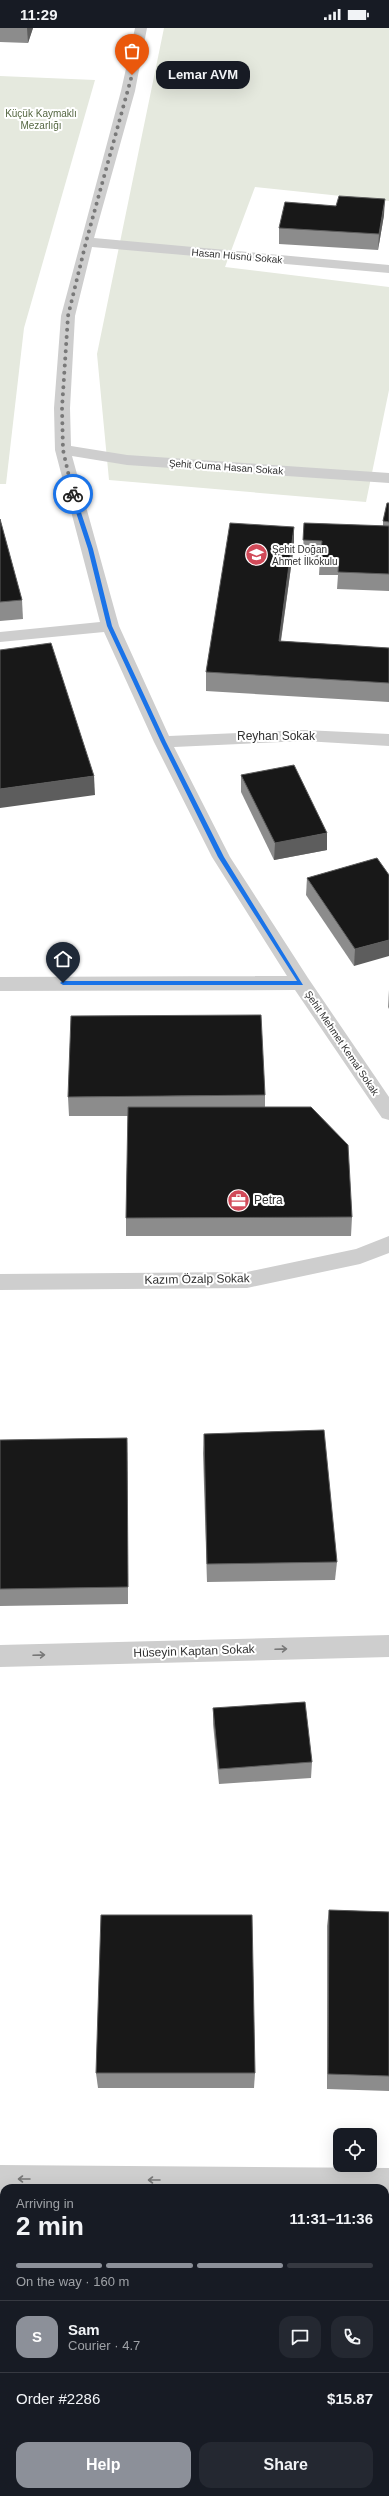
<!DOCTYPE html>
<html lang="en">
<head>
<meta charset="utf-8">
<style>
	body { margin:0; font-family:Arial,sans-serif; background:#242831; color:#f1f3f6; height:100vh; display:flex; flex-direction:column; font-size:15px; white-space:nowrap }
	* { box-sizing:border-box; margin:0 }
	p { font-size:13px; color:#9ea1a6 }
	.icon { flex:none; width:22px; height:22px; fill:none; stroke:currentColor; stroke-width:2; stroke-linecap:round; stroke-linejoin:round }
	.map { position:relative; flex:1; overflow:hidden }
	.details { position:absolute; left:0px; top:2156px; width:389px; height:312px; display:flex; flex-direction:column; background:#171b24; border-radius:12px 12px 0 0; box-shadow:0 4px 16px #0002 }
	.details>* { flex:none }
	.buttons { position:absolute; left:333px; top:2100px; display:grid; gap:8px }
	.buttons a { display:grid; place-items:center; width:44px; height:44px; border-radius:8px; background:#171b24; box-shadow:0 4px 16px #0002; font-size:20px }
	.pin { position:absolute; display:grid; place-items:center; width:34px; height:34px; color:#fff; margin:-41px -17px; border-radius:50% 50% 50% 0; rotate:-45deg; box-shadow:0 0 4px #0007 }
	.pin .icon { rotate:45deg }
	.courier { position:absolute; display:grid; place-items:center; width:40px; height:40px; margin:-20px; border:3px solid #1a73e8; border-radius:50%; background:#fff; color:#222; box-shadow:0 1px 5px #0007 }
	.bubble { position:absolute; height:28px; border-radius:12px; background:#171b24; box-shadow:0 4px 16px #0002; font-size:13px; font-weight:600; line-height:28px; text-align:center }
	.head em { font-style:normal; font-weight:600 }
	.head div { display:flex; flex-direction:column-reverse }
	.head { display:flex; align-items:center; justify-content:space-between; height:68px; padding:0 16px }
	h1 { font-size:26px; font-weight:600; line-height:30px }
	.bar { display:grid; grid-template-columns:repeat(4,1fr); gap:6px 4px; align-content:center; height:48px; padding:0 16px }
	.bar i { height:5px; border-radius:3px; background:#363941 }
	.bar .current { background:#8c9099 }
	.bar p { grid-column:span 4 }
	.line { display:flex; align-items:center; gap:10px; padding:0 16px; border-top:1px solid #363941 }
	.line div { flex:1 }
	.round { display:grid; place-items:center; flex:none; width:42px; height:42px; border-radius:12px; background:#242831 }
	.cta { display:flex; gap:8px; margin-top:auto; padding:8px 16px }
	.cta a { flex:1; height:46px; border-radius:12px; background:#8c9099; color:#fff; font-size:16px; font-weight:600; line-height:46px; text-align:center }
	.cta a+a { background:#242831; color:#f1f3f6 }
	.status { display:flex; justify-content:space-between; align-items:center; height:28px; padding:0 20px; background:#171b24; direction:ltr }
	.status svg { height:11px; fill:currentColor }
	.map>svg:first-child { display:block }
</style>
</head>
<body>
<div class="status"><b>11:29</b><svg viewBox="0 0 49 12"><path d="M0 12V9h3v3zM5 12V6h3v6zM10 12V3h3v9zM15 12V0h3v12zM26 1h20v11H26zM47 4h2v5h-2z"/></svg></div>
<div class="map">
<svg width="389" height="2468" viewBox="0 0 389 2468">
	<rect width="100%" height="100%" fill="#fff"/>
	<g fill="#e5e9de">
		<polygon points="164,0 389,0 389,173 255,159 225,239 389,259 389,362 366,474 109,452 97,326"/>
		<polygon points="0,48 95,52 24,300 6,456 0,456"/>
	</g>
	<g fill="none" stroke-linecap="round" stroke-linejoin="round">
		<g fill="#cecece" fill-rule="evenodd">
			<polygon points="135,0 147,0 135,63 94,210 389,237 389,245 92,219 75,288 70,380 71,418 127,427 389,445 389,455 127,437 72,428 119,598 169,708 304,702 389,706 389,718 304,713 174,719 230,829 308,950 389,1069 389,1092 382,1090 295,962 0,963 0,949 287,948 212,829 154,714 104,604 0,614 0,604 100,594 55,422 54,380 61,288 121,63"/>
			<polygon points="389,1208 389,1225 360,1236 247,1260 0,1262 0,1246 247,1244 356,1221"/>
			<polygon points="389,1607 389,1629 0,1639 0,1617"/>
			<polygon points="0,2137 389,2140 389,2168 385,2168 385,2160 4,2160 4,2165 0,2165"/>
		</g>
	</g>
	<g fill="#8c8c8c">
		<polygon points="0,0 33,0 28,15 0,14"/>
		<polygon points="336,178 384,187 378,222 279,216 279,200"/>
		<polygon points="389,475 389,563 337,561 338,547 319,547 320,530 303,529 304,495 383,498 383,493"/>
		<polygon points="0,491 22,572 23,591 0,593"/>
		<polygon points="294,517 281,613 389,620 389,674 206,663 206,644"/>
		<polygon points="241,747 327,822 274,832 241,764"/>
		<polygon points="377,830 354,938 306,867 307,850"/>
		<polygon points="389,962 389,981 388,979"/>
		<polygon points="265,1067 265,1079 352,1189 351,1208 126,1208 126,1190 128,1088 69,1088 68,1069"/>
		<polygon points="204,1406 337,1534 335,1552 207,1554 203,1425"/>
		<polygon points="0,1412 127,1429 128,1576 0,1578"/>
		<polygon points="213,1680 312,1734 311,1750 219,1756 213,1696"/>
		<polygon points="329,1882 389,1884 389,2063 327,2061 327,1898"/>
		<polygon points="96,2045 255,2045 254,2060 98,2060"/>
		<polygon points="0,2263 4,2264 4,2461 0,2461"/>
		<polygon points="328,2464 385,2464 389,2468 328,2468"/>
	</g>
	<g fill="#5d5d5d">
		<polygon points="27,0 33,0 28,15"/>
		<polygon points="385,171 384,187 378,222 379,206"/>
		<polygon points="294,499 294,517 278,632 279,613"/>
		<polygon points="94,748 95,767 0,780 0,761"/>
		<polygon points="327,805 327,822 274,832 275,815"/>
		<polygon points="389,912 389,928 354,938 355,921"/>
		<polygon points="127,1410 127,1429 128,1576 128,1559"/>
	</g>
	<g fill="#181818" stroke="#5d5d5d">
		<polygon points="339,168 385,171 379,206 279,200 285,174 336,178"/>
		<polygon points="387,475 389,475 389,494 383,493"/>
		<polygon points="0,491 22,572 0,574"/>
		<polygon points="230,495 294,499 279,613 389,620 389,655 206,644"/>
		<polygon points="304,495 389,498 389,546 338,544 339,530 320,530 322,513 303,512"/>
		<polygon points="51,615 94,748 0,761 0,622"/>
		<polygon points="294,737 327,805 275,815 241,747"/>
		<polygon points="377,830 389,847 389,912 355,921 307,850"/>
		<polygon points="261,987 265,1067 68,1069 71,988"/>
		<polygon points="128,1079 311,1079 348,1117 352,1189 126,1190"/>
		<polygon points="324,1402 337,1534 207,1536 204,1406"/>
		<polygon points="127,1410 128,1559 0,1561 0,1412"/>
		<polygon points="305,1674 312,1734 219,1741 213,1680"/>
		<polygon points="329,1882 389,1884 389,2048 328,2046"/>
		<polygon points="101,1887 252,1887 255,2045 96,2045"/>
		<polygon points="385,2184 389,2184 389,2468 331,2468 330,2464 385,2464"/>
		<polygon points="0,2263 4,2264 4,2449 0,2449"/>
		<rect x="100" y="2464" width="183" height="4"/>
	</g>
	<defs><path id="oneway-shaft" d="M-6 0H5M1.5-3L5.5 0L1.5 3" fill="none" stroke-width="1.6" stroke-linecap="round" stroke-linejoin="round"/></defs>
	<g stroke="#787878">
		<use href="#oneway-shaft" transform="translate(281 1621) rotate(-2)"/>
		<use href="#oneway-shaft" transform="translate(39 1627) rotate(-2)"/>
		<use href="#oneway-shaft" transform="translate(24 2151) rotate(-180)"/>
		<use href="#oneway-shaft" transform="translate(154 2152) rotate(-180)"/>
	</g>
	<polygon fill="#1a73e8" points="73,465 75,466 93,521 112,598 166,714 224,829 303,957 63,957 60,955 63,953 297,953 218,829 161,714 107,598 88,521 70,466"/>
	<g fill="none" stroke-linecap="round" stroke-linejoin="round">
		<polyline stroke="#797979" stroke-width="4" stroke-dasharray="0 7.2" points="73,466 63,422 62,380 68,288 86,214 132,47"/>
	</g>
	<defs>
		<symbol id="school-disc" viewBox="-11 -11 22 22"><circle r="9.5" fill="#d14a59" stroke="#fff"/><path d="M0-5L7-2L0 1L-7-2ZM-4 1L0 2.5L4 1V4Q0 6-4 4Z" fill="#fff"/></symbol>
		<symbol id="office-disc" viewBox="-11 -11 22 22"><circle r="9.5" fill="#d14a59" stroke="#fff"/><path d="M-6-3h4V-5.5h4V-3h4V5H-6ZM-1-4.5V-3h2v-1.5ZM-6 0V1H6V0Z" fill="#fff"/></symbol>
	</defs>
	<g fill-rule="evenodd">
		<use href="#school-disc" x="244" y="514" width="25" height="25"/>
		<use href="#office-disc" x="226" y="1160" width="25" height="25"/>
	</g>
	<g text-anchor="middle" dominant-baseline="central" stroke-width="4" stroke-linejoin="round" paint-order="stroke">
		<g font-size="10" fill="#566843" stroke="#fff">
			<text x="41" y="85">Küçük Kaymaklı<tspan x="41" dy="12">Mezarlığı</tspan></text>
		</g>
		<g font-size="10" fill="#313131" stroke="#fff">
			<text transform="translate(237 228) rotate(5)">Hasan Hüsnü Sokak</text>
			<text transform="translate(226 439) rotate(4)">Şehit Cuma Hasan Sokak</text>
			<text transform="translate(342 1015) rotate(56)">Şehit Mehmet Kemal Sokak</text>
		</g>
		<g font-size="10" fill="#313131" stroke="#fff" text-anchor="start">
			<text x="272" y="521">Şehit Doğan<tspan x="272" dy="12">Ahmet İlkokulu</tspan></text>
		</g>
		<g font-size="12" fill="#313131" stroke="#fff">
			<text x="276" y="708">Reyhan Sokak</text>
			<text transform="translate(197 1251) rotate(-1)">Kazım Özalp Sokak</text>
			<text transform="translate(194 1623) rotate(-2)">Hüseyin Kaptan Sokak</text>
		</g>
		<g font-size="12" fill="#313131" stroke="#fff" text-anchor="start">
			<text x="254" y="1172">Petra</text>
		</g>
	</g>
</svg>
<div class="buttons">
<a><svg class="icon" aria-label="locate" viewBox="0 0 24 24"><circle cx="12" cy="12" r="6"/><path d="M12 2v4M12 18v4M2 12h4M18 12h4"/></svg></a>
</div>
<div class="pin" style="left:132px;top:47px;background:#ea580c"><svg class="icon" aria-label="bag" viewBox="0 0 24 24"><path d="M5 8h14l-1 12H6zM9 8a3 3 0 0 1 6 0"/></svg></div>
<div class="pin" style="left:63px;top:955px;background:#1f2937"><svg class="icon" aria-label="home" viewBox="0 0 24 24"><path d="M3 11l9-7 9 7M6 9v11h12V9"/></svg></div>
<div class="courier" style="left:73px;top:466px"><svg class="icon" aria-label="bike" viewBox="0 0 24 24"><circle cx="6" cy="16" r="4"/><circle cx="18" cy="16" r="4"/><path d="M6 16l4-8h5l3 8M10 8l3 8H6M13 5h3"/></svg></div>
<div class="bubble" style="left:156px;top:33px;width:94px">Lemar AVM</div>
<section class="details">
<div class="head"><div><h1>2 min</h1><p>Arriving in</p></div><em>11:31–11:36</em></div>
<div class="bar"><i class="current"></i><i class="current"></i><i class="current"></i><i></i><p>On the way · 160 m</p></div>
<div class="line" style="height:72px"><b class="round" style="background:#8c9099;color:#fff">S</b><div><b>Sam</b><p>Courier · 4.7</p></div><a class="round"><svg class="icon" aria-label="chat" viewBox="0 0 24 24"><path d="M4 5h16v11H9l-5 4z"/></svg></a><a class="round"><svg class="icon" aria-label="phone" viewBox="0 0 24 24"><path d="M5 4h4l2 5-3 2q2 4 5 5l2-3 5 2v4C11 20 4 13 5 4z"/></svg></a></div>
<div class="line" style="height:52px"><div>Order #2286</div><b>$15.87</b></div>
<div class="cta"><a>Help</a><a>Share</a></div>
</section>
</div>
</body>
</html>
